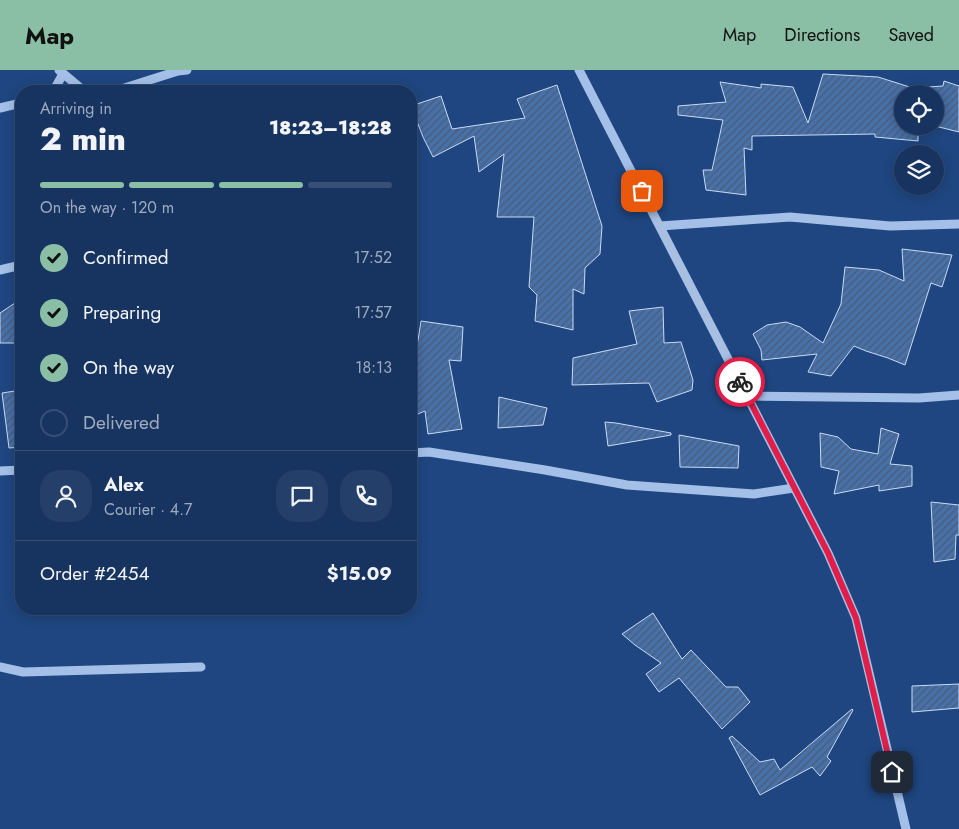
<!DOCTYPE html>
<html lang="en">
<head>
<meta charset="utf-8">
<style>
	body { margin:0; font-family:Jost,sans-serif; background:#243f69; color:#f1f3f6; height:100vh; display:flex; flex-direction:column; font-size:19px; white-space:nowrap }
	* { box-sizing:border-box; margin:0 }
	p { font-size:16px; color:#9eaabd }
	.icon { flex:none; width:28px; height:28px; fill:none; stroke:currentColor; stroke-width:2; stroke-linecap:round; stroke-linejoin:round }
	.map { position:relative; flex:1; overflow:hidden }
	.drawer { position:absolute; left:15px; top:15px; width:402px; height:530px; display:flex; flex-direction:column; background:#173460; border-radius:20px; box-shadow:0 2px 12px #0003,0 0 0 1px #364f75 }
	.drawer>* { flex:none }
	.fabs { position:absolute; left:894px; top:15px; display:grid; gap:10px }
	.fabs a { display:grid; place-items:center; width:50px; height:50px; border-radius:50%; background:#173460; box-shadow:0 2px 12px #0003,0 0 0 1px #364f75; font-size:25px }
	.pin { position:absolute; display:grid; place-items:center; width:42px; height:42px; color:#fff; margin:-21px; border-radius:10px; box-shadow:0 2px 8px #0006 }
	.courier { position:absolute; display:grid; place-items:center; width:50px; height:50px; margin:-25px; border:4px solid #e11d48; border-radius:50%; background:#fff; color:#222; box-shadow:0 1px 6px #0007 }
	.summary em { font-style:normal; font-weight:800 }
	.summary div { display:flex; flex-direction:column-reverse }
	.summary { display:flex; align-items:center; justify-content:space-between; height:85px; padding:0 25px }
	h1 { font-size:32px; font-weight:800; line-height:38px }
	.bar { display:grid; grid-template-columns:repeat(4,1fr); gap:8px 5px; align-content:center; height:60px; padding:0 25px }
	.bar i { height:6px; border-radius:4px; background:#364f75 }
	.bar .selected { background:#8abfa5 }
	.bar p { grid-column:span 4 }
	.line { display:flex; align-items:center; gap:12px; padding:0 25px; border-top:1px solid #364f75 }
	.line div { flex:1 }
	.round { display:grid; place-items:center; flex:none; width:52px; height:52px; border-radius:20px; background:#243f69 }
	ol { padding:0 25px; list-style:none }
	li { display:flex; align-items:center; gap:15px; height:55px }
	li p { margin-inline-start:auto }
	li .icon { padding:5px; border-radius:50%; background:#8abfa5; color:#111; stroke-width:4 }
	li:last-child { color:#9eaabd }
	li i { width:28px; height:28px; border:2px solid #364f75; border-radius:50% }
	header { display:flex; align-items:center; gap:30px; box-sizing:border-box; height:70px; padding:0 25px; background:#8abfa5; color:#111 }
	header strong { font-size:24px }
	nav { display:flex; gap:28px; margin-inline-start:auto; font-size:18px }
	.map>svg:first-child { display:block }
</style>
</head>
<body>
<header>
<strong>Map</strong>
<nav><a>Map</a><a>Directions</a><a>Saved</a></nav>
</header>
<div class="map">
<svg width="959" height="759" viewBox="0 0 959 759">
	<defs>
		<pattern id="building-hatch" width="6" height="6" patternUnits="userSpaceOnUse" patternTransform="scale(1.25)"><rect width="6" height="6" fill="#4870a9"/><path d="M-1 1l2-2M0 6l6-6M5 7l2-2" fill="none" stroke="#4a5c76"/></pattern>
	</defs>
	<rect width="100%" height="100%" fill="#1f4680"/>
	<g fill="url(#building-hatch)" stroke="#c8dbf6">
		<polygon points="823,4 878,7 913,18 943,16 944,11 959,16 959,62 935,56 935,24 902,24 902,56 918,56 918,71 875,67 875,64 752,66 752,80 744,78 746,125 706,120 703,100 712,100 723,50 678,45 678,36 726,32 720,12 761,18 761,14 793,17 808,53"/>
		<polygon points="557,15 602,156 600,184 585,198 584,224 573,219 573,260 535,251 537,225 529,217 534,147 497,147 504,84 479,102 474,66 433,87 423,67 411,36 441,26 452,59 525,48 517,29"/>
		<polygon points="902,179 952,185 942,217 931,213 905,295 888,288 866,281 854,276 831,306 808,302 817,284 762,290 761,280 753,264 767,255 786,252 800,257 823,273 841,234 845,197 879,200 904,211"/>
		<polygon points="21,229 21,273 0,273 0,243"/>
		<polygon points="663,237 664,273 681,272 693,310 692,320 657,332 649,313 572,315 573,288 637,274 629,241"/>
		<polygon points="421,251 463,257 461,291 449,290 462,359 428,364 425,341 411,347 411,315"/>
		<polygon points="21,320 21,377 9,378 2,323"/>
		<polygon points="499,327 547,338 543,355 498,358"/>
		<polygon points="605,352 616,353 671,363 671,365 608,376"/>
		<polygon points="881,358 899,364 890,394 912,396 912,416 879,421 879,415 834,424 839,401 821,397 820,363 838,367 851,379 878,384"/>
		<polygon points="679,365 739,376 738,398 680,397"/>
		<polygon points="931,432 959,435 959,465 956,465 955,489 934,492"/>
		<polygon points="653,543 682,589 691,580 726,617 738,617 750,632 722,659 679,608 659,622 646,604 661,593 635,575 622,564"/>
		<polygon points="959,614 959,638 912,642 912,616"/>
		<polygon points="852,639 853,640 827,687 831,691 820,706 812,697 760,725 729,668 732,666 760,692 774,689 780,700"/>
	</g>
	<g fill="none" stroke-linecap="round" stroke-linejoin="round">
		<g stroke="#a4c0e8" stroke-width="9">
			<polyline points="59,0 84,21"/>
			<polyline points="579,0 828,483 856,548 906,759"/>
			<polyline points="52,21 54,20 63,4"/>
			<polyline points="115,21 178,1 187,0"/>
			<polyline points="0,38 21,33"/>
			<polyline points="660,156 790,147 890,156 959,154"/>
			<polyline points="0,200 21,195"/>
			<polyline points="747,326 919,328 959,325"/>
			<polyline points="411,383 429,382 545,400 627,415 754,424 794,418"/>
			<polyline points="0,401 21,400"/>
			<polyline points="0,597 23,602 201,597"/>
		</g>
	</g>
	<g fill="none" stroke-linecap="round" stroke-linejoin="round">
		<polyline stroke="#b1bed3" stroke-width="5" stroke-dasharray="0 9" points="642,121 740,312"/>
		<polyline stroke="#e11d48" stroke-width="6" points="740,312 828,483 856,548 892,702"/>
	</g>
</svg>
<div class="fabs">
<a><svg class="icon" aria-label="locate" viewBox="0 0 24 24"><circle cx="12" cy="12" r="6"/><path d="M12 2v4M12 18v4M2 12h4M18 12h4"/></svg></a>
<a><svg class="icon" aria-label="layers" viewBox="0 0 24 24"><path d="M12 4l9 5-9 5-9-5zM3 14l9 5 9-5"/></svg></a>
</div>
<div class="pin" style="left:642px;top:121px;background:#ea580c"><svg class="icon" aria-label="bag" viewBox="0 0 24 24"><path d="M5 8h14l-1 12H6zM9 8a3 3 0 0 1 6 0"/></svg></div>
<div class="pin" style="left:892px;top:702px;background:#1f2937"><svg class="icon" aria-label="home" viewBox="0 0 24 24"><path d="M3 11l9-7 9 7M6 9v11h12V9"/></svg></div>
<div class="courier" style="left:740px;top:312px"><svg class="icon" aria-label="bike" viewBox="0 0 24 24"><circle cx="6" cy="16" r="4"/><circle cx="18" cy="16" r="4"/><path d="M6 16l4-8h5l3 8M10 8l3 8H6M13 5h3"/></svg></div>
<section class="drawer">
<div class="summary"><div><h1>2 min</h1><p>Arriving in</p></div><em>18:23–18:28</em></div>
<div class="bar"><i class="selected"></i><i class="selected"></i><i class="selected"></i><i></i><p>On the way · 120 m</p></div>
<ol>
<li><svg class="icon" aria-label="check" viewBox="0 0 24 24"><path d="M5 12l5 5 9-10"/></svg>Confirmed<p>17:52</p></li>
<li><svg class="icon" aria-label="check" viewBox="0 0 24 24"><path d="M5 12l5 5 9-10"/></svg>Preparing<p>17:57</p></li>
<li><svg class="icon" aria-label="check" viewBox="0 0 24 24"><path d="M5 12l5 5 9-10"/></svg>On the way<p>18:13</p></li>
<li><i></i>Delivered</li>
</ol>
<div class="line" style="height:90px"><a class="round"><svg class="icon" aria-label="person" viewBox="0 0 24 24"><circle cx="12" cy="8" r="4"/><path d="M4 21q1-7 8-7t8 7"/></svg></a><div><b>Alex</b><p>Courier · 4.7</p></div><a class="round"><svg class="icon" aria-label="chat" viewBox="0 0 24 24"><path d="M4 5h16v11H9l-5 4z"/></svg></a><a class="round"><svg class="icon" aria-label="phone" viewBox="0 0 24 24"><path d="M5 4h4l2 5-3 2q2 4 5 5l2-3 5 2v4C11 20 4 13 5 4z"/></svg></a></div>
<div class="line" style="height:65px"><div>Order #2454</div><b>$15.09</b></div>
</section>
</div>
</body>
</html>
